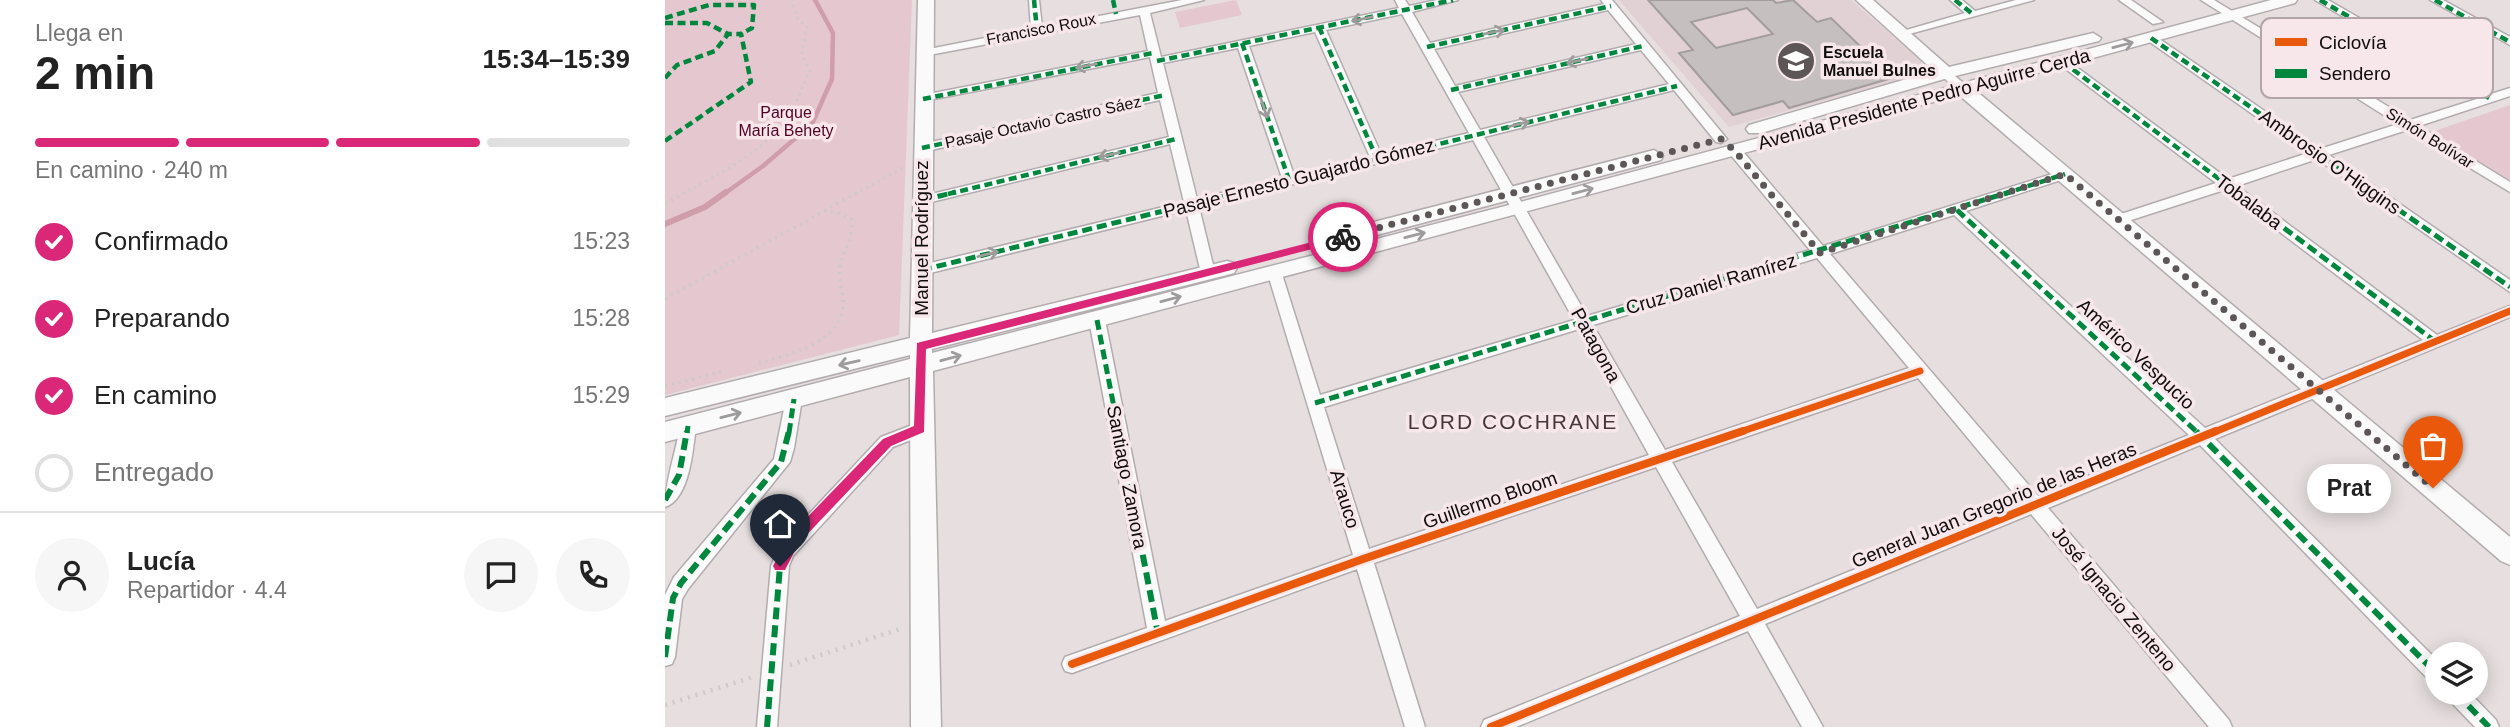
<!DOCTYPE html>
<html lang="es">
<head>
<meta charset="utf-8">
<style>
	body { margin:0; font-family:Helvetica,sans-serif; background:#f6f6f6; color:#222; height:100vh; display:flex; flex-direction:column; font-size:26px; white-space:nowrap }
	* { box-sizing:border-box; margin:0 }
	p { font-size:23px; color:#767676 }
	.icon { flex:none; width:38px; height:38px; fill:none; stroke:currentColor; stroke-width:2; stroke-linecap:round; stroke-linejoin:round }
	.map { position:relative; flex:1; overflow:hidden }
	.side { display:flex; flex-direction:column; background:#fff; width:665px }
	.side>* { flex:none }
	.buttons { position:absolute; left:1760px; top:642px; display:grid; gap:14px }
	.buttons a { display:grid; place-items:center; width:63px; height:63px; border-radius:50%; background:#fff; box-shadow:0 4px 18px #0003; font-size:35px }
	.pin { position:absolute; display:grid; place-items:center; width:60px; height:60px; color:#fff; margin:-72px -30px; border-radius:50% 50% 50% 0; rotate:-45deg; box-shadow:0 0 7px #0007 }
	.pin .icon { rotate:45deg }
	.courier { position:absolute; display:grid; place-items:center; width:70px; height:70px; margin:-35px; border:5px solid #db2777; border-radius:50%; background:#fff; color:#222; box-shadow:0 2px 9px #0007 }
	.bubble { position:absolute; height:49px; border-radius:24px; background:#fff; box-shadow:0 4px 18px #0003; font-size:23px; font-weight:700; line-height:49px; text-align:center }
	.headline em { font-style:normal; font-weight:700 }
	.headline div { display:flex; flex-direction:column-reverse }
	.headline { display:flex; align-items:center; justify-content:space-between; height:119px; padding:0 35px }
	h1 { font-size:46px; font-weight:700; line-height:52px }
	.bar { display:grid; grid-template-columns:repeat(4,1fr); gap:10px 7px; align-content:center; height:84px; padding:0 35px }
	.bar i { height:9px; border-radius:5px; background:#e0e0e0 }
	.bar .current { background:#db2777 }
	.bar p { grid-column:span 4 }
	.line { display:flex; align-items:center; gap:18px; padding:0 35px; border-top:2px solid #e0e0e0 }
	.line div { flex:1 }
	.round { display:grid; place-items:center; flex:none; width:74px; height:74px; border-radius:37px; background:#f6f6f6 }
	ol { padding:0 35px; list-style:none }
	li { display:flex; align-items:center; gap:21px; height:77px }
	li p { margin-inline-start:auto }
	li .icon { padding:7px; border-radius:50%; background:#db2777; color:#fff; stroke-width:4 }
	li:last-child { color:#767676 }
	li i { width:38px; height:38px; border:4px solid #e0e0e0; border-radius:50% }
	main { display:flex; flex:1; min-height:0 }
	.map>svg:first-child { display:block }
</style>
</head>
<body>
<main>
<section class="side">
<div class="headline"><div><h1>2 min</h1><p>Llega en</p></div><em>15:34–15:39</em></div>
<div class="bar"><i class="current"></i><i class="current"></i><i class="current"></i><i></i><p>En camino · 240 m</p></div>
<ol>
<li><svg class="icon" aria-label="check" viewBox="0 0 24 24"><path d="M5 12l5 5 9-10"/></svg>Confirmado<p>15:23</p></li>
<li><svg class="icon" aria-label="check" viewBox="0 0 24 24"><path d="M5 12l5 5 9-10"/></svg>Preparando<p>15:28</p></li>
<li><svg class="icon" aria-label="check" viewBox="0 0 24 24"><path d="M5 12l5 5 9-10"/></svg>En camino<p>15:29</p></li>
<li><i></i>Entregado</li>
</ol>
<div class="line" style="height:126px"><a class="round"><svg class="icon" aria-label="person" viewBox="0 0 24 24"><circle cx="12" cy="8" r="4"/><path d="M4 21q1-7 8-7t8 7"/></svg></a><div><b>Lucía</b><p>Repartidor · 4.4</p></div><a class="round"><svg class="icon" aria-label="chat" viewBox="0 0 24 24"><path d="M4 5h16v11H9l-5 4z"/></svg></a><a class="round"><svg class="icon" aria-label="phone" viewBox="0 0 24 24"><path d="M5 4h4l2 5-3 2q2 4 5 5l2-3 5 2v4C11 20 4 13 5 4z"/></svg></a></div>
</section>
<div class="map">
<svg width="1845" height="727" viewBox="0 0 1845 727">
	<rect width="100%" height="100%" fill="#e6dedf"/>
	<polygon fill="#e1d0d4" points="954,0 1186,0 1269,71 1064,127"/>
	<g fill="#e5c8cf">
		<polygon points="0,0 247,0 234,335 0,395"/>
		<polygon points="571,0 577,15 515,28 510,12"/>
		<polygon points="1845,105 1845,180 1767,132"/>
	</g>
	<g fill="none" stroke-linecap="round" stroke-linejoin="round">
		<polyline stroke="#d09daa" stroke-width="4.5" points="59,194 98,166 147,124 167,79 168,33 150,0"/>
		<polyline stroke="#d09daa" stroke-width="6" points="0,224 40,207 61,192"/>
	</g>
	<path fill="#c5bfc0" stroke="#a39d9e" stroke-width="2" fill-rule="evenodd" d="M983 0H1108L1111 3 1128 0 1152 22 1166 18 1198 49 1205 47 1225 66 1216 68 1227 78 1124 108 1118 101 1068 115 1014 53 1028 50ZM1082 8 1108 34 1051 48 1026 22Z"/>
	<g fill="none" stroke-linecap="round" stroke-linejoin="round">
		<defs>
			<g id="street">
				<path d="M364 0H374L377 27 517 0H539L485 13 496 57 734 8 730 0H740L744 6 772 0H793L747 12 765 43 939 4 936 0H947L1062 139 1056 143 1051 142 1009 90 819 137 922 316 1145 250 1065 154V148H1075L1158 246 1400 170 1405 171V177L1301 211 1540 428 1758 340 1559 190 1460 222H1450L1448 219 1450 216 1551 183 1394 64V60H1402L1563 179 1643 153 1482 40V36H1490L1655 149 1733 124 1536 0H1549L1745 120 1815 98 1650 0H1663L1826 94 1845 88V96L1754 126 1845 182V192L1742 130 1664 155 1845 280V292L1652 159 1572 186 1772 335 1845 306V317L1550 439 1773 661V684L1766 682 1535 445 1383 508 1564 720 1567 727H1544L1366 514 1100 624 1158 727H1137L1083 631 851 727H816L819 720 1075 616 991 467 709 563 760 727H740L692 569 407 673 400 671 397 664 400 657 482 628 424 320 427 316H437L440 320 500 621 688 555 602 271 604 267 609 266 616 271 655 395 909 320 808 140 534 207 550 273 543 278 536 273 521 210 257 275 252 274 250 270 257 265 519 202 505 144 258 204 253 203 251 200 253 197 258 196 504 137 495 100 257 152 252 151 251 148 257 144 493 93 485 57 254 102 252 99 258 95 483 51 475 15 259 56 253 53 259 50 366 29ZM943 10 971 44 790 86 769 49ZM737 14 804 133 716 154 661 30ZM650 32 705 157 629 175 584 46ZM573 48 617 178 532 199 498 63ZM976 50 1004 84 815 130 793 92ZM1289 215 1524 435 1373 496 1165 254ZM1152 258 1244 368 1000 450 928 325ZM914 329 984 455 704 549 659 407ZM1253 378 1356 502 1092 609 1007 462Z"/>
				<polygon points="1285,0 1297,0 1310,11 1351,0 1369,0 1237,36 1231,33 1300,13"/>
				<polygon points="1454,0 1466,0 1498,22 1488,24"/>
				<polygon points="1765,0 1778,0 1845,37 1845,45"/>
				<polygon points="1281,69 1301,85 1301,91 1293,91 1277,76 1277,70"/>
				<polygon points="129,393 135,395 137,399 129,448 125,462 23,589 17,599 10,657 7,664 0,666 0,595 9,577 109,459 121,399 123,395"/>
				<path d="M23 419 29 421 31 426C28 448 25 499 0 507 0 480 11 453 15 426L17 421Z"/>
				<polygon points="255,422 261,424 263,429 261,434 228,447 128,556 124,566 112,727 92,727 106,566 115,545 216,437"/>
				<polygon points="1781,693 1805,693 1831,720 1834,727 1810,727 1784,700"/>
			</g>
			<g id="secondary">
				<polygon points="253,0 269,0 267,333 562,261 569,263 572,268 569,273 562,275 267,349 267,353 852,203 1606,0 1632,0 1630,3 1310,90 1845,537 1845,565 1836,561 1294,95 268,371 276,727 246,727 245,377 0,442 0,422 245,359 245,355 0,416 0,398 245,338"/>
				<polygon points="1191,0 1208,0 1284,67 1428,33 1436,38 1434,41 1286,77 1096,133 1084,133 1081,129 1084,125 1269,71"/>
				<polygon points="989,150 998,156 996,160 670,246 663,244 660,239 663,234 670,232"/>
			</g>
		</defs>
		<use href="#street" stroke="#b3acae" stroke-width="3"/>
		<use href="#secondary" stroke="#b3acae" stroke-width="3"/>
		<g stroke="#cccacb" stroke-width="2.5" stroke-dasharray="2 4.5" stroke-linecap="butt">
			<path d="M18 194C53 174 101 151 124 116 133 102 137 85 145 71L137 54 142 27 132 18 127 0"/>
			<polyline points="190,194 239,167"/>
		</g>
		<g stroke="#cccacb" stroke-width="3.5" stroke-dasharray="2 5" stroke-linecap="butt">
			<polyline points="0,204 21,192"/>
			<polyline points="0,299 193,192"/>
			<path d="M94 363C125 354 175 344 178 305 179 292 173 280 175 267 178 250 188 238 187 220L174 213 160 211"/>
			<polyline points="0,386 56,372"/>
		</g>
		<g stroke="#cccacb" stroke-width="4.5" stroke-dasharray="2 6" stroke-linecap="butt">
			<polyline points="125,665 238,628"/>
			<polyline points="0,705 88,677"/>
		</g>
		<use href="#street" fill="#fbfafa" fill-rule="evenodd"/>
		<use href="#secondary" fill="#fbfafa" fill-rule="evenodd"/>
		<g stroke="#00873e" stroke-width="4.5" stroke-dasharray="8 4.5" stroke-linecap="butt">
			<polyline points="369,0 372,30"/>
			<polyline points="448,0 451,14"/>
			<polyline points="1290,0 1309,15"/>
			<polyline points="1655,0 1826,99"/>
			<polyline points="1770,0 1845,42"/>
			<polyline points="0,18 44,5 89,5 87,28 76,34"/>
			<polyline points="0,23 42,23 63,34 50,51 12,65 0,78"/>
			<polyline points="654,27 712,159"/>
			<polyline points="1486,38 1711,194"/>
			<polyline points="577,43 624,180"/>
			<polyline points="762,47 946,6"/>
			<polyline points="492,61 788,0"/>
			<polyline points="1398,62 1574,194"/>
			<polyline points="786,90 978,46"/>
			<polyline points="258,99 488,53"/>
			<polyline points="0,141 86,82 76,34 63,34"/>
			<polyline points="257,148 500,95"/>
			<polyline points="283,194 511,139"/>
			<polyline points="569,194 1012,86"/>
			<polyline points="1339,194 1400,174"/>
		</g>
		<g stroke="#00873e" stroke-width="5" stroke-dasharray="10 5" stroke-linecap="butt">
			<polyline points="1571,192 1771,342"/>
			<polyline points="1708,192 1845,287"/>
			<polyline points="258,200 291,192"/>
			<polyline points="1292,210 1533,433"/>
			<polyline points="257,270 576,192"/>
			<polyline points="432,320 454,433"/>
			<polyline points="650,403 1345,192"/>
			<polyline points="22,433 23,426"/>
			<polyline points="124,433 129,399"/>
			<polyline points="246,433 255,429"/>
		</g>
		<g stroke="#00873e" stroke-width="6" stroke-dasharray="12 6" stroke-linecap="butt">
			<polyline points="454,431 493,634"/>
			<polyline points="1531,431 1773,675"/>
			<polyline points="0,500 14,475 22,431"/>
			<polyline points="0,657 8,598 16,583 116,462 124,431"/>
			<polyline points="1791,693 1824,727"/>
			<polyline points="102,727 115,566 121,551 222,442 250,431"/>
		</g>
		<defs>
			<g id="cycleway-far1">
				<polyline points="1072,433 1255,371"/>
				<polyline points="1547,433 1845,311"/>
			</g>
			<g id="cycleway">
				<polyline points="407,664 698,559 1078,431"/>
				<polyline points="826,727 1551,431"/>
			</g>
		</defs>
		<use href="#cycleway-far1" stroke="#f7e7eb" stroke-width="11"/>
		<use href="#cycleway" stroke="#f7e7eb" stroke-width="12"/>
		<use href="#cycleway-far1" stroke="#e8590c" stroke-width="7"/>
		<use href="#cycleway" stroke="#e8590c" stroke-width="8"/>
	</g>
	<defs><path id="oneway-shaft" d="M-6 0H5M1.5-3L5.5 0L1.5 3" fill="none" stroke-width="1.6" stroke-linecap="round" stroke-linejoin="round" transform="scale(1.75)"/></defs>
	<g stroke="#9d9b9c">
		<use href="#oneway-shaft" transform="translate(697 19) rotate(168)"/>
		<use href="#oneway-shaft" transform="translate(829 32) rotate(-12)"/>
		<use href="#oneway-shaft" transform="translate(1458 45) rotate(-15)"/>
		<use href="#oneway-shaft" transform="translate(912 61) rotate(167)"/>
		<use href="#oneway-shaft" transform="translate(421 66) rotate(169)"/>
		<use href="#oneway-shaft" transform="translate(599 108) rotate(71)"/>
		<use href="#oneway-shaft" transform="translate(854 124) rotate(-14)"/>
		<use href="#oneway-shaft" transform="translate(444 155) rotate(167)"/>
		<use href="#oneway-shaft" transform="translate(918 191) rotate(-15)"/>
		<use href="#oneway-shaft" transform="translate(750 235) rotate(-14)"/>
		<use href="#oneway-shaft" transform="translate(323 254) rotate(-14)"/>
		<use href="#oneway-shaft" transform="translate(506 299) rotate(-15)"/>
		<use href="#oneway-shaft" transform="translate(286 358) rotate(-15)"/>
		<use href="#oneway-shaft" transform="translate(184 363) rotate(167)"/>
		<use href="#oneway-shaft" transform="translate(66 415) rotate(-14)"/>
	</g>
	<polygon fill="#db2777" points="678,234 683,237 682,240 261,349 259,432 226,446 134,543 120,570 110,570 108,566 125,535 218,439 249,426 252,343"/>
	<g fill="none" stroke-linecap="round" stroke-linejoin="round">
		<polyline stroke="#5c5657" stroke-width="7" stroke-dasharray="0 12.6" points="678,237 1056,139 1070,151 1155,253 1400,174 1768,488"/>
	</g>
	<defs>
		<symbol id="school-disc" viewBox="-11 -11 22 22"><circle r="9.5" fill="#5c5657" stroke="#f7e7eb"/><path d="M0-5L7-2L0 1L-7-2ZM-4 1L0 2.5L4 1V4Q0 6-4 4Z" fill="#fff"/></symbol>
	</defs>
	<g fill-rule="evenodd">
		<use href="#school-disc" x="1109" y="39" width="44" height="44"/>
	</g>
	<g text-anchor="middle" dominant-baseline="central" stroke-width="7" stroke-linejoin="round" paint-order="stroke">
		<g font-size="16" fill="#110c0e" stroke="#f7e7eb">
			<text transform="translate(376 29) rotate(-11)">Francisco Roux</text>
			<text transform="translate(378 122) rotate(-12)">Pasaje Octavio Castro Sáez</text>
			<text transform="translate(1765 138) rotate(32)">Simón Bolívar</text>
		</g>
		<g font-size="16" font-weight="bold" fill="#110c0e" stroke="#f7e7eb" text-anchor="start">
			<text x="1158" y="52">Escuela<tspan x="1158" dy="18">Manuel Bulnes</tspan></text>
		</g>
		<g font-size="16" fill="#530026" stroke="#f7e7eb">
			<text x="121" y="112">Parque<tspan x="121" dy="18">María Behety</tspan></text>
		</g>
		<g font-size="19" fill="#110c0e" stroke="#f7e7eb">
			<text transform="translate(1259 99) rotate(-15)">Avenida Presidente Pedro Aguirre Cerda</text>
			<text transform="translate(1665 162) rotate(35)">Ambrosio O'Higgins</text>
			<text transform="translate(634 178) rotate(-14)">Pasaje Ernesto Guajardo Gómez</text>
			<text transform="translate(1584 202) rotate(37)">Tobalaba</text>
			<text transform="translate(256 238) rotate(-90)">Manuel Rodríguez</text>
			<text transform="translate(1046 284) rotate(-16)">Cruz Daniel Ramírez</text>
			<text transform="translate(931 345) rotate(61)">Patagona</text>
			<text transform="translate(1471 354) rotate(43)">Américo Vespucio</text>
			<text transform="translate(462 477) rotate(79)">Santiago Zamora</text>
			<text transform="translate(680 499) rotate(73)">Arauco</text>
			<text transform="translate(825 500) rotate(-19)">Guillermo Bloom</text>
			<text transform="translate(1329 505) rotate(-22)">General Juan Gregorio de las Heras</text>
			<text transform="translate(1449 599) rotate(50)">José Ignacio Zenteno</text>
		</g>
		<g font-size="21" letter-spacing="2" fill="#44383b" stroke="#f7e7eb">
			<text x="848" y="421">LORD COCHRANE</text>
		</g>
	</g>
	<rect x="1596" y="18" width="232" height="80" rx="10" fill="#f7e7eb" stroke="#b2a5a9" stroke-width="2"/>
	<rect x="1610" y="38" width="32" height="8" fill="#e8590c"/>
	<rect x="1610" y="69" width="32" height="9" fill="#00873e"/>
	<g font-size="19" fill="#110c0e">
		<text x="1654" y="49">Ciclovía</text>
		<text x="1654" y="80">Sendero</text>
	</g>
</svg>
<div class="buttons">
<a><svg class="icon" aria-label="layers" viewBox="0 0 24 24"><path d="M12 4l9 5-9 5-9-5zM3 14l9 5 9-5"/></svg></a>
</div>
<div class="pin" style="left:1768px;top:488px;background:#ea580c"><svg class="icon" aria-label="bag" viewBox="0 0 24 24"><path d="M5 8h14l-1 12H6zM9 8a3 3 0 0 1 6 0"/></svg></div>
<div class="pin" style="left:115px;top:566px;background:#1f2937"><svg class="icon" aria-label="home" viewBox="0 0 24 24"><path d="M3 11l9-7 9 7M6 9v11h12V9"/></svg></div>
<div class="courier" style="left:678px;top:237px"><svg class="icon" aria-label="bike" viewBox="0 0 24 24"><circle cx="6" cy="16" r="4"/><circle cx="18" cy="16" r="4"/><path d="M6 16l4-8h5l3 8M10 8l3 8H6M13 5h3"/></svg></div>
<div class="bubble" style="left:1642px;top:464px;width:84px">Prat</div>
</div>
</main>
</body>
</html>
